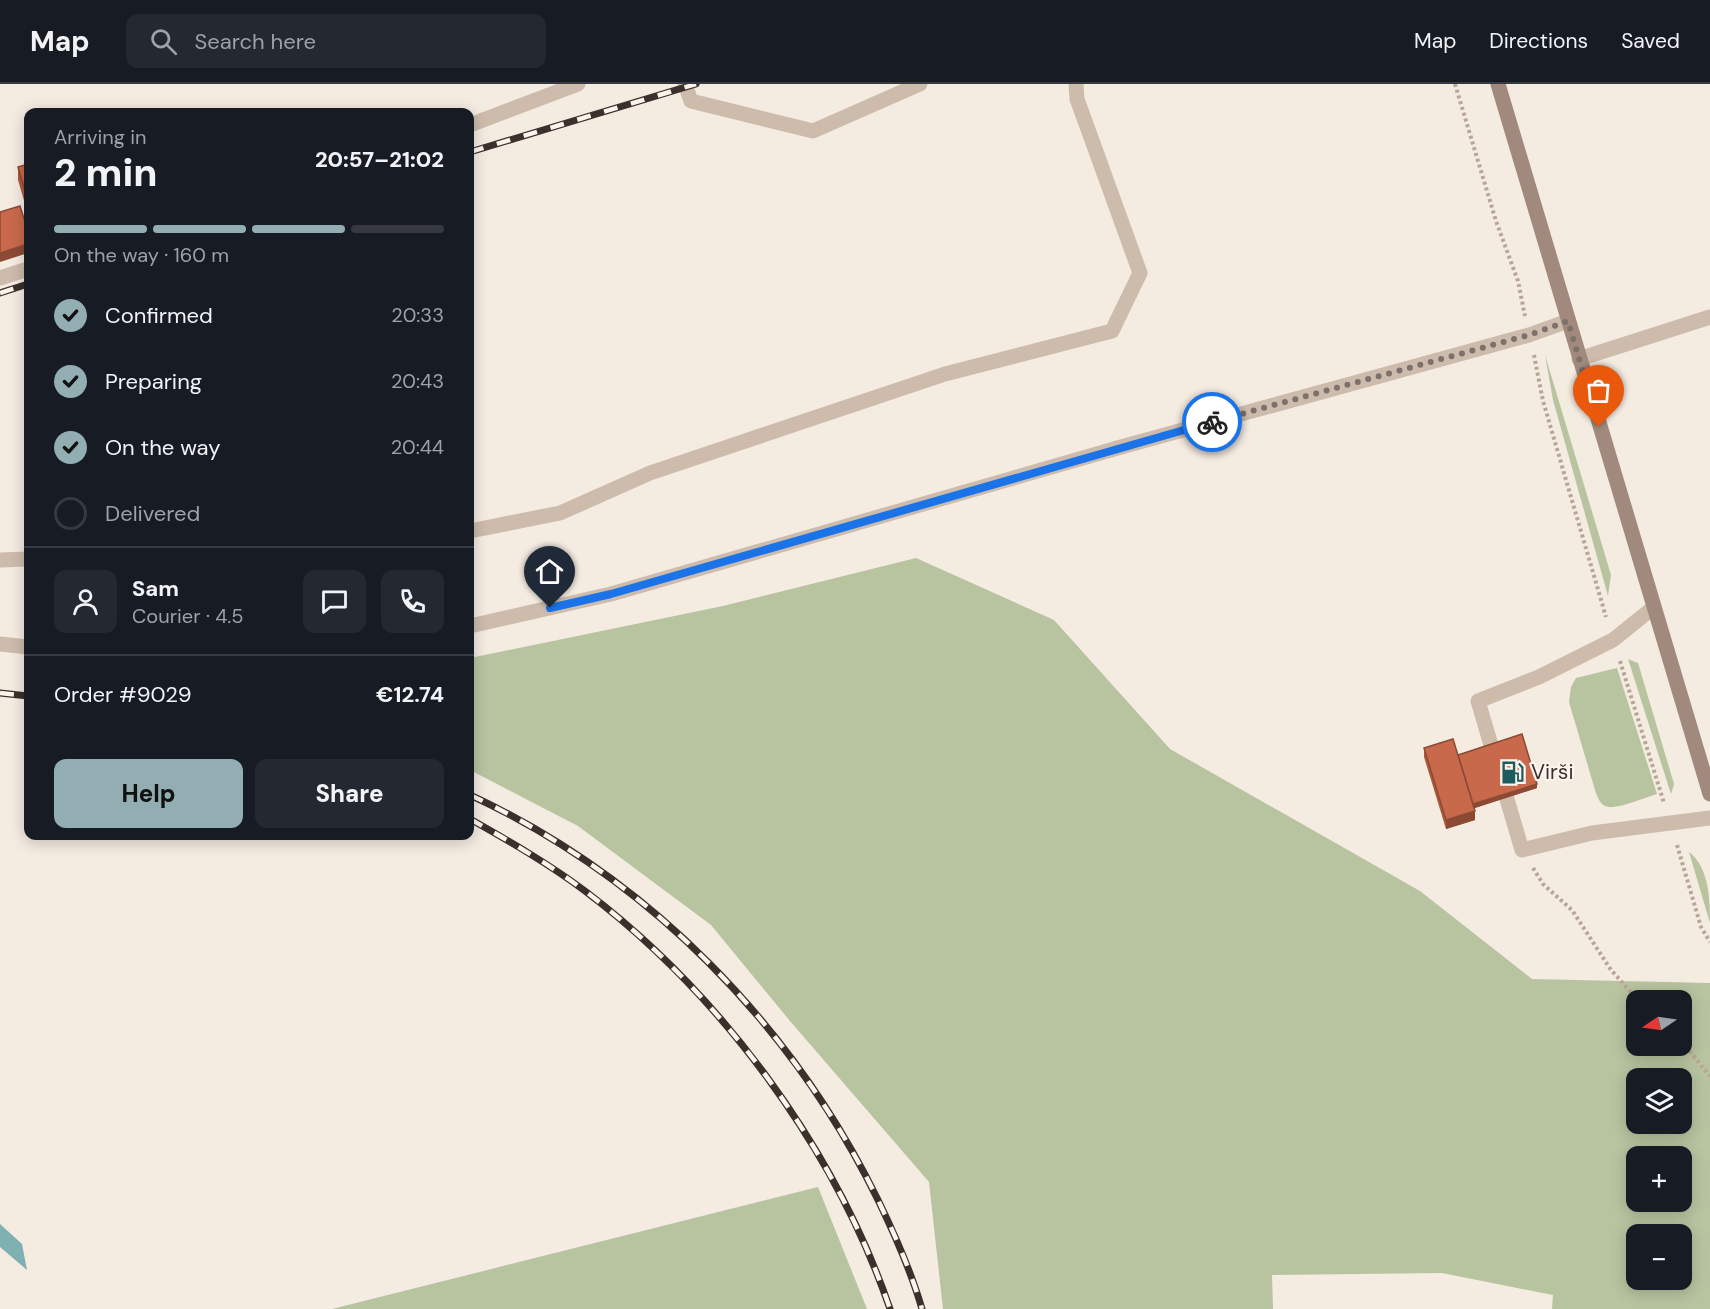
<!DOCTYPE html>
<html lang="en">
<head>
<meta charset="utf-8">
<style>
	body { margin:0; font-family:"DM Sans",sans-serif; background:#242831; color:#f1f3f6; height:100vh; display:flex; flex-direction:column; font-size:22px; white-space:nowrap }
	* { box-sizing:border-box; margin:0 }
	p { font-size:20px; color:#9ea1a6 }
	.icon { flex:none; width:33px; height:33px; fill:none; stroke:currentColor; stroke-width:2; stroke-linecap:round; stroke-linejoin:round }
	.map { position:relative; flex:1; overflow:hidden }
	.panel { position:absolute; left:24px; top:24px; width:450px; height:732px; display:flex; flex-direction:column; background:#171b24; border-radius:12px; box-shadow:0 3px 15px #0003 }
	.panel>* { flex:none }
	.needle { width:39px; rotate:257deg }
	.buttons { position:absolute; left:1626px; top:906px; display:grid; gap:12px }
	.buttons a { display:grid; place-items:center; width:66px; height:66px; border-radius:12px; background:#171b24; box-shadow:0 3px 15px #0003; font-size:30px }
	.pin { position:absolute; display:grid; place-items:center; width:51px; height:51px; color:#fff; margin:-62px -26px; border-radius:50% 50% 50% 0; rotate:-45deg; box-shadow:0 0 6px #0007 }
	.pin .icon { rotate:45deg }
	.courier { position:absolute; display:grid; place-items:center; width:60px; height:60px; margin:-30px; border:4px solid #1a73e8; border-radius:50%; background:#fff; color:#222; box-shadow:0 2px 8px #0007 }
	.summary em { font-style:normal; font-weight:800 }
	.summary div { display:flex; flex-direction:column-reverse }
	.summary { display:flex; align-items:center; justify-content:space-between; height:102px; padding:0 30px }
	h1 { font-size:39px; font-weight:800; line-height:45px }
	.bar { display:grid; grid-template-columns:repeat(4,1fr); gap:9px 6px; align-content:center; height:72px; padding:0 30px }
	.bar i { height:8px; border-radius:4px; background:#363941 }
	.bar .on { background:#92aeb2 }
	.bar p { grid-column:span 4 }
	.line { display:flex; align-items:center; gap:15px; padding:0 30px; border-top:2px solid #363941 }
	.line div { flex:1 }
	.round { display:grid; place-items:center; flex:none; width:63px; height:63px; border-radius:12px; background:#242831 }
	ol { padding:0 30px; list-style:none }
	li { display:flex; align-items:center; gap:18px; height:66px }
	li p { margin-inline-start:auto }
	li .icon { padding:6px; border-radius:50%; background:#92aeb2; color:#111; stroke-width:4 }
	li:last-child { color:#9ea1a6 }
	li i { width:33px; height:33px; border:3px solid #363941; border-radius:50% }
	.cta { display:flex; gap:12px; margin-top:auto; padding:12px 30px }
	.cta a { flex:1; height:69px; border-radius:12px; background:#92aeb2; color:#111; font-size:24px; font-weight:800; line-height:69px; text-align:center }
	.cta a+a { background:#242831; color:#f1f3f6 }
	header { display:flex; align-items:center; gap:36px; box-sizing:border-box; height:84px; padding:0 30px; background:#171b24; border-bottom:2px solid #363941 }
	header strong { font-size:28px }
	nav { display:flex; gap:33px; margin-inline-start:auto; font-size:21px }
	.search { width:420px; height:54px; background:#242831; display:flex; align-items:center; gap:15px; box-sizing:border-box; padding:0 21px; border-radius:12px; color:#9ea1a6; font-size:22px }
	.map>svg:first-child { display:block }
</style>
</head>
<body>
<header>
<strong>Map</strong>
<div class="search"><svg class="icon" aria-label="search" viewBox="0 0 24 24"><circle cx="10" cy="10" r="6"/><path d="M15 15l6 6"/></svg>Search here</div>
<nav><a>Map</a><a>Directions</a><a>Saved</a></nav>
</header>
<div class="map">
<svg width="1710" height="1225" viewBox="0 0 1710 1225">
	<rect width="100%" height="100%" fill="#f4ebe1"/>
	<g fill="#b8c4a0" fill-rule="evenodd">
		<polygon points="1545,271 1611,491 1608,512 1553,316"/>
		<path d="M916 474 1054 536 1170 665 1420 807 1532 895 1710 899V1225H1552L1553 1211 1442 1189 1272 1191 1273 1225H943L929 1098 790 937 711 841 578 742 470 686V574L723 522ZM1682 916V962H1636V916ZM1636 994H1682V1040H1636ZM1682 1072V1118H1636V1072ZM1682 1150V1196H1636V1150Z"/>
		<polygon points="1628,575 1638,579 1674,700 1671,710"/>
		<path d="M1617 584 1657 710C1646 713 1615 727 1605 722 1600 720 1597 712 1595 706L1569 618 1571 603 1576 594Z"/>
		<path d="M1689 768C1709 783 1710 816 1710 839Z"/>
		<polygon points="818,1103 867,1225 332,1225"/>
	</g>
	<polygon fill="#7fb0b2" points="0,1140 22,1160 27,1186 0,1163"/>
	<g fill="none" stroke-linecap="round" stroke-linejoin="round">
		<g stroke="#b9a596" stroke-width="4" stroke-dasharray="3 3" stroke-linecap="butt">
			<polyline points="1455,0 1496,137 1518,197 1525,232"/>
			<polyline points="1534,271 1543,317 1606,533"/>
			<polyline points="1620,577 1664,719"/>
			<polyline points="1677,761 1701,843 1710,858"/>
			<polyline points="1533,784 1543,800 1572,826 1611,886 1638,916"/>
			<polyline points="1682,958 1710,992"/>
		</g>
		<g stroke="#cdbbac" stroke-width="15">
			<polyline points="685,0 691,17 813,47 920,0"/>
			<polyline points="470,41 578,0"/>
			<polyline points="0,194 28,185"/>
			<polyline points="470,447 560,429 650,389 945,290 1112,247 1140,189 1077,15 1076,0"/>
			<polyline points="0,476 28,475"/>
			<polyline points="1654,523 1613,556 1539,593 1478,617 1522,766 1592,749 1710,734"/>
		</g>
		<g stroke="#cdbbac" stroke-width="15">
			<polyline points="1579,275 1710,233"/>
			<polyline points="470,542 611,510 1121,363 1529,251 1568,237"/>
			<polyline points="0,560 28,563"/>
		</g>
		<polyline stroke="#a18a7d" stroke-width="15" points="1498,0 1710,710"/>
		<defs>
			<g id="rail">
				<polyline points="470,68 696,0"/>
				<polyline points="0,209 28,200"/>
				<polyline points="0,609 28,612"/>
				<path d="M470 711C647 793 792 940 878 1116 895 1151 911 1187 922 1225"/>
				<path d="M470 735C509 757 549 780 585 807 720 909 835 1064 890 1225"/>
			</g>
		</defs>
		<use href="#rail" stroke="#3b302b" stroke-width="7"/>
		<use href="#rail" stroke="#fbf5ee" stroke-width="4.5" stroke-dasharray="14" stroke-linecap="butt"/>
	</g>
	<g fill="#ac5a40">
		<polygon points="28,80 28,130 18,96 18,83"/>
		<polygon points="1424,664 1458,671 1537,704 1474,724 1475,736 1446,745 1424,673"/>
	</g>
	<g fill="#8c4a34">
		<polygon points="28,160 28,169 0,178 0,169"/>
		<polygon points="1537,700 1537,704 1472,725 1472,720"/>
		<polygon points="1475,727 1475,736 1446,745 1446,736"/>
	</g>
	<g fill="#c8694b" stroke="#8c4a34" stroke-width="1.5">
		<polygon points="28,80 28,117 18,83"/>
		<polygon points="20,122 28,147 28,160 0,169 0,128"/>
		<polygon points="1522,650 1537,700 1473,720 1458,671"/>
		<polygon points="1453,655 1475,727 1446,736 1424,664"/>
	</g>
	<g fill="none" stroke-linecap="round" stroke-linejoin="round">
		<polyline stroke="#7c716b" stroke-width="6" stroke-dasharray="0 10.8" points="1212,338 1529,251 1568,237 1599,343"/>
		<polyline stroke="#1a73e8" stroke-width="8" points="550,524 611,510 1212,338"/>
	</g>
	<defs>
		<symbol id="fuel-bare" viewBox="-9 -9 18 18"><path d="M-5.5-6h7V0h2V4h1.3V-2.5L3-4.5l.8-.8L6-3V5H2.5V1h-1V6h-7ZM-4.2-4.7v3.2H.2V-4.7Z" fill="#1f5a5e" stroke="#fbf5ee" stroke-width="2.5" paint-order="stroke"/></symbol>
	</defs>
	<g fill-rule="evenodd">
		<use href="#fuel-bare" x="1496" y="672" width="33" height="33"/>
	</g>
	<g text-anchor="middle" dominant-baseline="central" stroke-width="4.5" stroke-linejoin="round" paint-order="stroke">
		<g font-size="21" fill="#3b302b" stroke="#fbf5ee" text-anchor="start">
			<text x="1531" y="688">Virši</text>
		</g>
	</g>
</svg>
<div class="buttons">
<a><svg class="needle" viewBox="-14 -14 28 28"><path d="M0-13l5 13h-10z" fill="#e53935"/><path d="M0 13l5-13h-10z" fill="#9ea1a6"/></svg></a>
<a><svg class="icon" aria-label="layers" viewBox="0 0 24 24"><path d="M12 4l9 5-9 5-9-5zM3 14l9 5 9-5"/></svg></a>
<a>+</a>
<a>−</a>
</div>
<div class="pin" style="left:1599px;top:343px;background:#ea580c"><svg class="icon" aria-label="bag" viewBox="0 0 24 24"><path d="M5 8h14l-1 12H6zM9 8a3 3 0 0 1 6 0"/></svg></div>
<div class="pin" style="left:550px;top:524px;background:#1f2937"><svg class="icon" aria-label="home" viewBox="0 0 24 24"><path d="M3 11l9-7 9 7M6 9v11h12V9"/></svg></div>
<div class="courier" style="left:1212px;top:338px"><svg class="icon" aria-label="bike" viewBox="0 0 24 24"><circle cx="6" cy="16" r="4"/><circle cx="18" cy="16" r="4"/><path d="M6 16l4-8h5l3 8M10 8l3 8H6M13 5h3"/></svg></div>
<section class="panel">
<div class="summary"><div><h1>2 min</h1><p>Arriving in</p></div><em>20:57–21:02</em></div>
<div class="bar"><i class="on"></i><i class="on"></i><i class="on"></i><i></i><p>On the way · 160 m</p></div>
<ol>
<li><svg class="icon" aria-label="check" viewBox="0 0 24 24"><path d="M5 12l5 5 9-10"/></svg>Confirmed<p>20:33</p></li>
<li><svg class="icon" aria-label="check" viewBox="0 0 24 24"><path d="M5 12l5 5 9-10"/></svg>Preparing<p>20:43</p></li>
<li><svg class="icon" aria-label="check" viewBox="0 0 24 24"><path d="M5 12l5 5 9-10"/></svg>On the way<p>20:44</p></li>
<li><i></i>Delivered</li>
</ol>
<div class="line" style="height:108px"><a class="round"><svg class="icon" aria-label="person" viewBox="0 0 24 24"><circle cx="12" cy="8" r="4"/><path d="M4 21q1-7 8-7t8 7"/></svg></a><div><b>Sam</b><p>Courier · 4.5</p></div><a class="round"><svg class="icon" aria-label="chat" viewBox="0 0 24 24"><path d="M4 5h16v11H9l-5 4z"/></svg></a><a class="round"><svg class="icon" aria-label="phone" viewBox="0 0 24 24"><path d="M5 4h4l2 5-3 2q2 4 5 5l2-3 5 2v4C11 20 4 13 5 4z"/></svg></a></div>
<div class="line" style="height:78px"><div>Order #9029</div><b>€12.74</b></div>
<div class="cta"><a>Help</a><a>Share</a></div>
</section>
</div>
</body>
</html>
